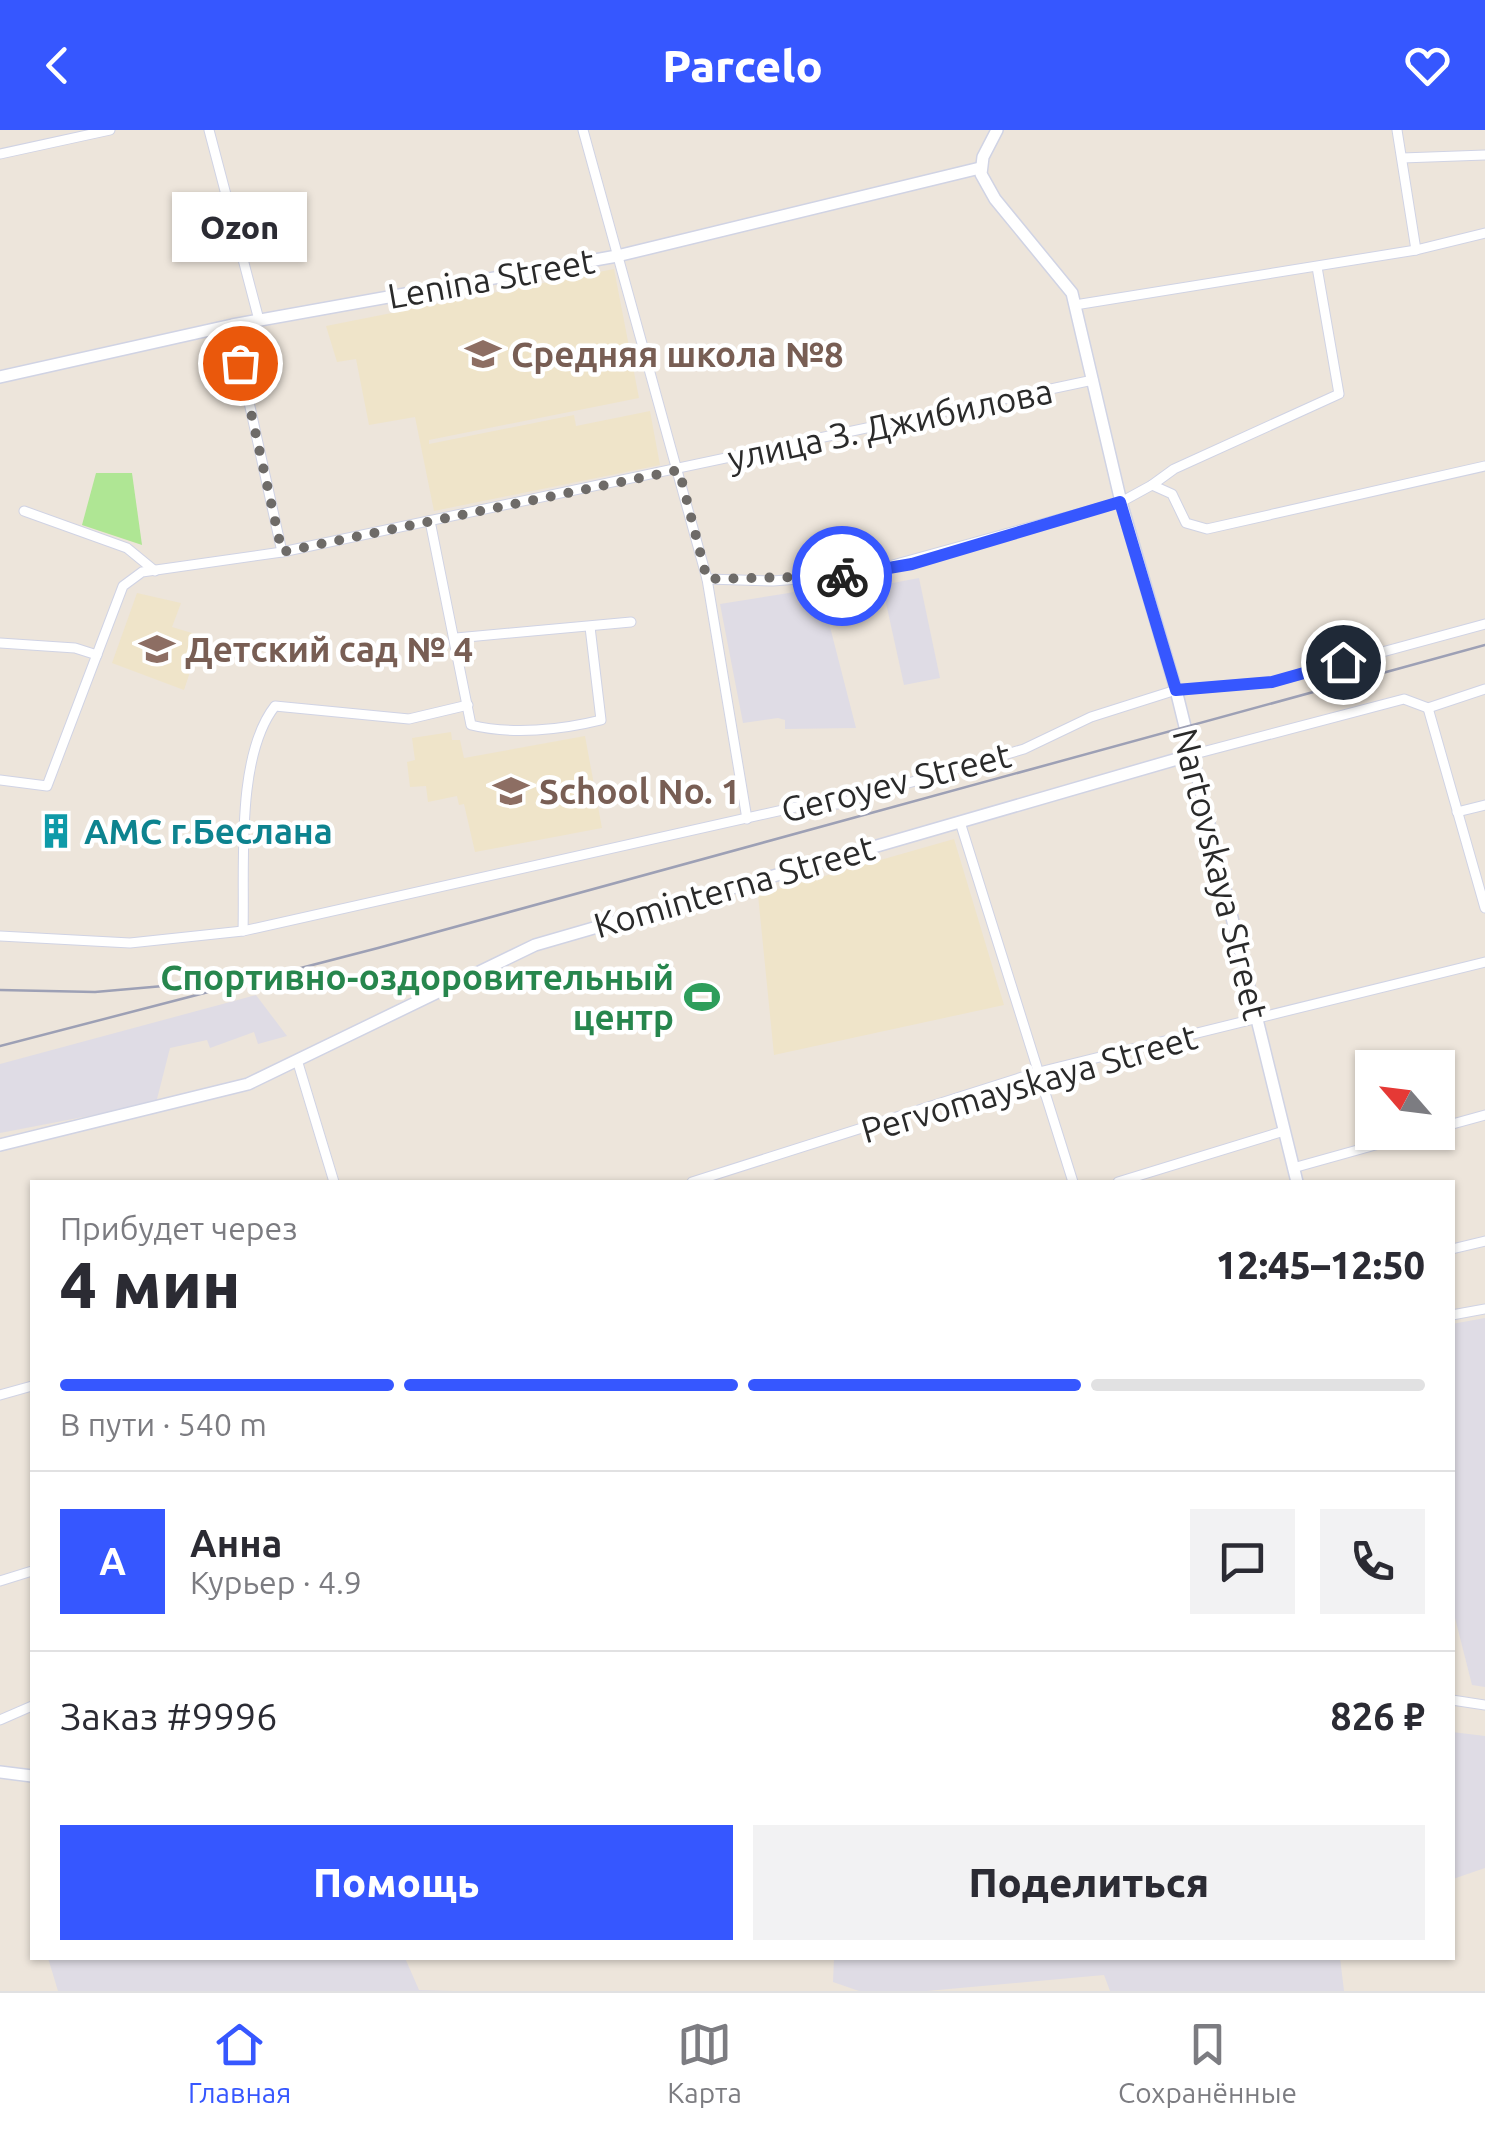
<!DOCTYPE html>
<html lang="ru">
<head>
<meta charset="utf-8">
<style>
	body { margin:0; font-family:Ubuntu,sans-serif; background:#f2f2f3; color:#2b2b33; height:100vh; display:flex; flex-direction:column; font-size:38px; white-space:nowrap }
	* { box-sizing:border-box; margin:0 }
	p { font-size:32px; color:#7c7c81 }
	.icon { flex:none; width:55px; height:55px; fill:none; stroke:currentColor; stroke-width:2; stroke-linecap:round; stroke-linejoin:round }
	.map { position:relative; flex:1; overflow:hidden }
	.drawer { position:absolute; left:30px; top:1050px; width:1425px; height:780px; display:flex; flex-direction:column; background:#fff; border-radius:0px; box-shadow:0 2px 8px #0004 }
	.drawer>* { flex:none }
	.needle { width:65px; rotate:298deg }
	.fabs { position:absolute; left:1355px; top:920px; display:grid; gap:20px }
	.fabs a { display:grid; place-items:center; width:100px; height:100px; border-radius:0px; background:#fff; box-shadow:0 2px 8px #0004; font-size:50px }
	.pin { position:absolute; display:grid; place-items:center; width:85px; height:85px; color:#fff; margin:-42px; border:5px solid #fff; border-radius:50%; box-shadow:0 2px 10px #0007 }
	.courier { position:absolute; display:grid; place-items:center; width:100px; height:100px; margin:-50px; border:8px solid #3657ff; border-radius:50%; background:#fff; color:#222; box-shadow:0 2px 12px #0007 }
	.bubble { position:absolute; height:70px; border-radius:0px; background:#fff; box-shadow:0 2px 8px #0004; font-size:32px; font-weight:800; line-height:70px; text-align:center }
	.headline em { font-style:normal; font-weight:800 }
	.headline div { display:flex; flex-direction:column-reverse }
	.headline { display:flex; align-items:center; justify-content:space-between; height:170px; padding:0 30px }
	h1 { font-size:65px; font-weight:800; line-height:75px }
	.bar { display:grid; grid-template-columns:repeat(4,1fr); gap:15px 10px; align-content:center; height:120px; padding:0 30px }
	.bar i { height:12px; border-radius:8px; background:#e1e1e2 }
	.bar .on { background:#3657ff }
	.bar p { grid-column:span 4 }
	.line { display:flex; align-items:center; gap:25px; padding:0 30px; border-top:2px solid #e1e1e2 }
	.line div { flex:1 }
	.round { display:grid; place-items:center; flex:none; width:105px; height:105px; border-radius:0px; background:#f2f2f3 }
	.button { display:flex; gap:20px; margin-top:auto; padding:20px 30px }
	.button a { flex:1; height:115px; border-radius:0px; background:#3657ff; color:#fff; font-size:40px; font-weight:800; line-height:115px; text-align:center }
	.button a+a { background:#f2f2f3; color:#2b2b33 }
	header { display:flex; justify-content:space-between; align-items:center; height:130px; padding:0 30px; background:#3657ff; color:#fff; font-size:45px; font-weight:800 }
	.tab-bar { display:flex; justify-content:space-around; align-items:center; height:140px; border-top:2px solid #e1e1e2; background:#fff; font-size:28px; color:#7c7c81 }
	.tab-bar a { display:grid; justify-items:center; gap:5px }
	.tab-bar .on { color:#3657ff }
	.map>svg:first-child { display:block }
</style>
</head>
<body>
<header><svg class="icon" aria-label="back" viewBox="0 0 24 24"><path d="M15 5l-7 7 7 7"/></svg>Parcelo<svg class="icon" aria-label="heart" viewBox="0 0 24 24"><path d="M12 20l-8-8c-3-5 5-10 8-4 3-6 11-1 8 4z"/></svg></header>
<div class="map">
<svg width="1485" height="1861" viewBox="0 0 1485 1861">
	<rect width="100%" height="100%" fill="#ede5db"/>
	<g fill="#dfdce5">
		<polygon points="919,448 940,548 904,555 882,455"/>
		<polygon points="820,458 856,598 785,599 785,590 778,588 743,593 720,474"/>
		<polygon points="256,865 287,906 258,914 254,902 210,918 207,910 170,918 156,973 0,1003 0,934"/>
		<polygon points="1485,1188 1485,1557 1472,1555 1453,1480 1452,1194"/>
		<polygon points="1452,1602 1485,1606 1485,1738 1453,1749"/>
		<polygon points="48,1828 405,1828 419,1860 454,1861 58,1861"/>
		<polygon points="834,1828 1340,1828 1344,1861 1110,1861 1104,1845 927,1861 859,1861 833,1852"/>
	</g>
	<g fill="#efe4c9">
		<polygon points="614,139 639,268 429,310 429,314 574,285 576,296 650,281 660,335 434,381 415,287 369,295 356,229 337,232 326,196"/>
		<polygon points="137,463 181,473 172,497 202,506 184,560 112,533"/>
		<polygon points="451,602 452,610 460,610 464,628 585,606 602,698 475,722 464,674 459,675 457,666 428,672 426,656 410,657 407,632 415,630 412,608"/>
		<polygon points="954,709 1004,875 774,925 758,765"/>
	</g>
	<polygon fill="#afe694" points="96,343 132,343 142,415 82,395"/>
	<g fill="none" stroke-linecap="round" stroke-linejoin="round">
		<defs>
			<g id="minor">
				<polyline points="209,0 259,190"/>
				<polyline points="583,0 707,449 747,689"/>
				<polyline points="1397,0 1416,120"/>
				<polyline points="0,24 110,0"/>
				<polyline points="1402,28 1485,25"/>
				<polyline points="1075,175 1416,120 1485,103"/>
				<polyline points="232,195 282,422"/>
				<polyline points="1152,355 1174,339 1339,264 1317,137"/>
				<polyline points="24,381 127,418 155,441"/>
				<path d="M430 391 471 595C512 605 561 600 601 590L590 497"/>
				<polyline points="707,449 773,451 860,444 1121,372 1152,355 1172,364 1186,393 1207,399 1485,336"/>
				<polyline points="456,508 631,492"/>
				<polyline points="0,513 75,518 97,525"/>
				<polyline points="1428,578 1485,778"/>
				<polyline points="1191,625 1404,569 1428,578 1485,559"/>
				<polyline points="0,650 47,656 123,456 142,442 282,422 1093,250"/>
				<polyline points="1457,682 1485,675"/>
				<polyline points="960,692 1073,1052"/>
				<path d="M243 801C245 738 235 627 275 576L409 589 468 575"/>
				<polyline points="0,806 130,813 243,801 814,673 837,674 1024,619 1091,587 1176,560 1272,552 1485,494"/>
				<polyline points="298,933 334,1052"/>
				<polyline points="1438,998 1485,985"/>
				<polyline points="1293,1038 1422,1002"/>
				<polyline points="692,1052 1035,943 1485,832"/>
				<polyline points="1118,1052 1284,1001"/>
				<polyline points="1452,1119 1485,1111"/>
				<polyline points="1452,1185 1485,1179"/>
				<polyline points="0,1265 32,1256"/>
				<polyline points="0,1451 32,1441"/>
				<polyline points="1452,1570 1485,1575"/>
				<polyline points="0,1590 32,1576"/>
			</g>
			<g id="tertiary">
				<polyline points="997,0 983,27 981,44 995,69 1072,163 1121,372 1176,560 1297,1052"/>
				<polyline points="0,247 232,195 617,126 980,38"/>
				<polyline points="0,1015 248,954 535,815 1191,625"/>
				<polyline points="0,1642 32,1646"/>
			</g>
		</defs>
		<use href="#minor" stroke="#d0d3e4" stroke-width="11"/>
		<use href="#tertiary" stroke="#d0d3e4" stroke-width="14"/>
		<use href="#minor" stroke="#fff" stroke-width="9"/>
		<use href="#tertiary" stroke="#fff" stroke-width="11"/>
		<g stroke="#9da0b5" stroke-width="2.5">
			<polyline points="0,860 95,862 175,855"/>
			<polyline points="0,916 378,818 1485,515"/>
		</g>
	</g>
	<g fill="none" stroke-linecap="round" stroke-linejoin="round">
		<polyline stroke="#6e6b68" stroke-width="10" stroke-dasharray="0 18" points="240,233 282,422 679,340 707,449 842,446"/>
		<polyline stroke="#3657ff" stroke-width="12" points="842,446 912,434 1120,372 1176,560 1272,552 1343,532"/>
	</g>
	<defs>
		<symbol id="school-bare" viewBox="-9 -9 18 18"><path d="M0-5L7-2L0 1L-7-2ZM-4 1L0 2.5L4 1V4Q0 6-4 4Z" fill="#8d6e63" stroke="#fff" stroke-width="2.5" paint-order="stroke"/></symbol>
		<symbol id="building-bare" viewBox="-9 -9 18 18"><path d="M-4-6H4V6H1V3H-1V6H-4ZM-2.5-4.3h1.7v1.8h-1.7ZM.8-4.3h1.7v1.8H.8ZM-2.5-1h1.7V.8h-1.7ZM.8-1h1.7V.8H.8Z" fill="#0f9aa8" stroke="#fff" stroke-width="2.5" paint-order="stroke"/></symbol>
		<symbol id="stadium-bare" viewBox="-9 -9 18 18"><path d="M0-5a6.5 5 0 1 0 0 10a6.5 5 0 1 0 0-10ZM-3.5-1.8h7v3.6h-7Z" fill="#2e9e5b" stroke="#fff" stroke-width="2.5" paint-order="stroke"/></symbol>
	</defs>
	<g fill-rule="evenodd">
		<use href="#school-bare" x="458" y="199" width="50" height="50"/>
		<use href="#school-bare" x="132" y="494" width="50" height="50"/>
		<use href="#school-bare" x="486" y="636" width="50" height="50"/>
		<use href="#building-bare" x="31" y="676" width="50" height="50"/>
		<use href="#stadium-bare" x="677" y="842" width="50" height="50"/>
	</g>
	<g text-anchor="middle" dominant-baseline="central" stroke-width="9" stroke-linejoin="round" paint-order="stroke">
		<g font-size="35" fill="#2a2a2a" stroke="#fff">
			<text transform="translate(491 148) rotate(-10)">Lenina Street</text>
			<text transform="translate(890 294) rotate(-12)">улица З. Джибилова</text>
			<text transform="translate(896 652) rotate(-14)">Geroyev Street</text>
			<text transform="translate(1221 744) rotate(76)">Nartovskaya Street</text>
			<text transform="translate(734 756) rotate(-16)">Kominterna Street</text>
			<text transform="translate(1029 953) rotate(-16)">Pervomayskaya Street</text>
		</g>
		<g font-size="35" font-weight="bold" fill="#785e54" stroke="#fff" text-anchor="start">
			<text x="511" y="224">Средняя школа №8</text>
			<text x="185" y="519">Детский сад № 4</text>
			<text x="539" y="661">School No. 1</text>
		</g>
		<g font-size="35" font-weight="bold" fill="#0d838f" stroke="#fff" text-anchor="start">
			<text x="84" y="701">АМС г.Беслана</text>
		</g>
		<g font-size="35" font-weight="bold" fill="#27864d" stroke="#fff" text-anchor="end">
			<text x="674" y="847">Спортивно-оздоровительный<tspan x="674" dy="40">центр</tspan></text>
		</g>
	</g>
</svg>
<div class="fabs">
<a><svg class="needle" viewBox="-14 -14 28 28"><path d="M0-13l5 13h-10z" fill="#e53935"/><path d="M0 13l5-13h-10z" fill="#7c7c81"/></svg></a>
</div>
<div class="pin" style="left:240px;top:233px;background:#ea580c"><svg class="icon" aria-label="bag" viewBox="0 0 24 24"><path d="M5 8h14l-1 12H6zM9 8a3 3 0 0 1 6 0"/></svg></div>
<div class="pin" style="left:1343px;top:532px;background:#1f2937"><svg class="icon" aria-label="home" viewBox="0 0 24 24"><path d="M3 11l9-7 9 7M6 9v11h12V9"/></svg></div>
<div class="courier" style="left:842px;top:446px"><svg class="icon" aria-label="bike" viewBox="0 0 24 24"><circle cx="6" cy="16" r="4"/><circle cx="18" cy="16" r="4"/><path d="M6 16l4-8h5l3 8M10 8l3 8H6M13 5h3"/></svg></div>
<div class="bubble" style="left:172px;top:62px;width:135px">Ozon</div>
<section class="drawer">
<div class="headline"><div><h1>4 мин</h1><p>Прибудет через</p></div><em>12:45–12:50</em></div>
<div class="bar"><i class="on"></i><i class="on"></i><i class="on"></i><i></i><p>В пути · 540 m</p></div>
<div class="line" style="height:180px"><b class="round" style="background:#3657ff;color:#fff">А</b><div><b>Анна</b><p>Курьер · 4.9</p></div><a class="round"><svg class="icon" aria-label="chat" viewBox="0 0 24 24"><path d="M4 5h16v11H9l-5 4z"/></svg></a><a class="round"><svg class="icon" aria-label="phone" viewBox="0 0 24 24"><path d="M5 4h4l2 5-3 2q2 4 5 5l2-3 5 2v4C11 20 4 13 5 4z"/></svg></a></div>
<div class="line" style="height:130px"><div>Заказ #9996</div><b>826 ₽</b></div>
<div class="button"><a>Помощь</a><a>Поделиться</a></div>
</section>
</div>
<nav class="tab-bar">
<a class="on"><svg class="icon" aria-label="home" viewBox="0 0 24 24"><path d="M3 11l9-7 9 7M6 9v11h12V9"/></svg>Главная</a>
<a><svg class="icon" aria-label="map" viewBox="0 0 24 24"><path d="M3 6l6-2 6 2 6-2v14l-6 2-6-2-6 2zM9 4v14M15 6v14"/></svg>Карта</a>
<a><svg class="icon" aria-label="saved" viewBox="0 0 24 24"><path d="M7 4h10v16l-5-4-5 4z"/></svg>Сохранённые</a>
</nav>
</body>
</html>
